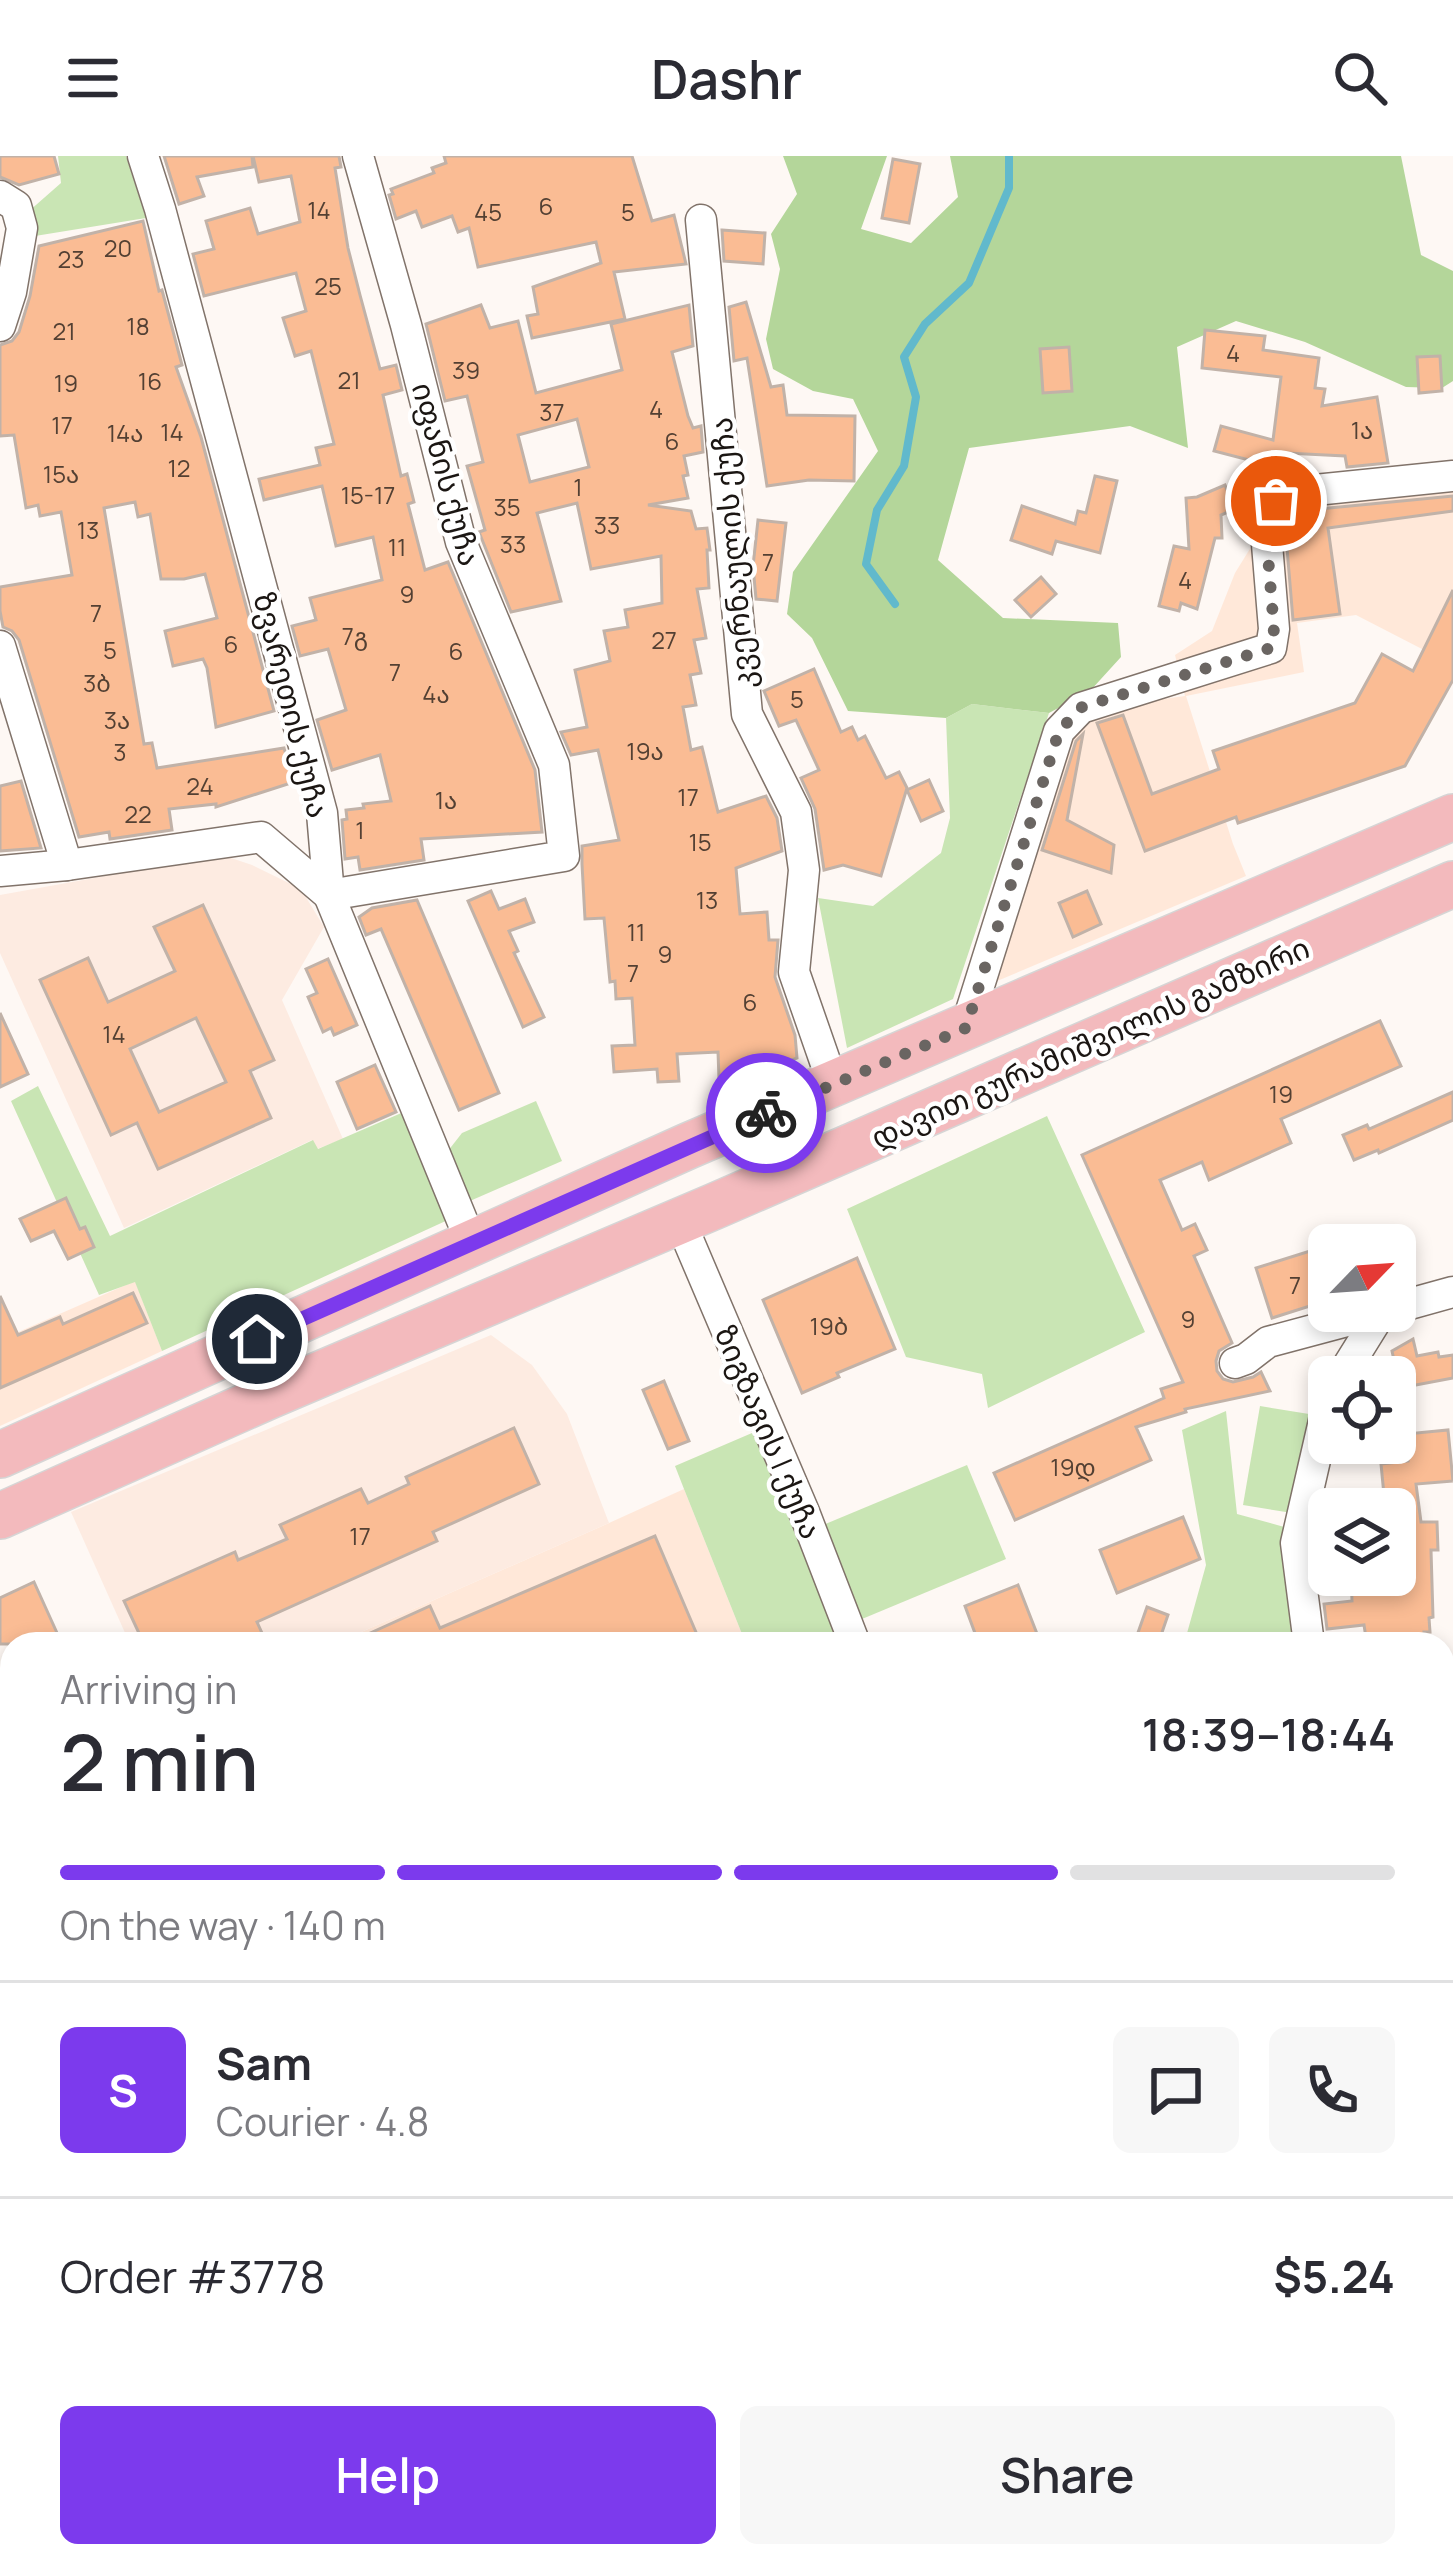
<!DOCTYPE html>
<html lang="en">
<head>
<meta charset="utf-8">
<style>
	body { margin:0; font-family:Manrope,"Noto Sans Georgian",sans-serif; background:#f7f7f7; color:#2b2b33; height:100vh; display:flex; flex-direction:column; font-size:45px; white-space:nowrap }
	* { box-sizing:border-box; margin:0 }
	p { font-size:39px; color:#7c7c81 }
	.icon { flex:none; width:66px; height:66px; fill:none; stroke:currentColor; stroke-width:2; stroke-linecap:round; stroke-linejoin:round }
	.map { position:relative; flex:1; overflow:hidden }
	.drawer { position:absolute; left:0px; top:1476px; width:1455px; height:936px; display:flex; flex-direction:column; background:#fff; border-radius:36px 36px 0 0; box-shadow:0 6px 18px #0003 }
	.drawer>* { flex:none }
	.needle { width:78px; rotate:65deg }
	.tools { position:absolute; left:1308px; top:1068px; display:grid; gap:24px }
	.tools a { display:grid; place-items:center; width:108px; height:108px; border-radius:18px; background:#fff; box-shadow:0 6px 18px #0003; font-size:60px }
	.pin { position:absolute; display:grid; place-items:center; width:102px; height:102px; color:#fff; margin:-51px; border:6px solid #fff; border-radius:50%; box-shadow:0 3px 12px #0007 }
	.courier { position:absolute; display:grid; place-items:center; width:120px; height:120px; margin:-60px; border:9px solid #7c3aed; border-radius:50%; background:#fff; color:#222; box-shadow:0 3px 15px #0007 }
	.head em { font-style:normal; font-weight:600 }
	.head div { display:flex; flex-direction:column-reverse }
	.head { display:flex; align-items:center; justify-content:space-between; height:204px; padding:0 60px }
	h1 { font-size:78px; font-weight:600; line-height:90px }
	.bar { display:grid; grid-template-columns:repeat(4,1fr); gap:18px 12px; align-content:center; height:144px; padding:0 60px }
	.bar i { height:15px; border-radius:9px; background:#e1e1e2 }
	.bar .selected { background:#7c3aed }
	.bar p { grid-column:span 4 }
	.line { display:flex; align-items:center; gap:30px; padding:0 60px; border-top:3px solid #e1e1e2 }
	.line div { flex:1 }
	.round { display:grid; place-items:center; flex:none; width:126px; height:126px; border-radius:18px; background:#f7f7f7 }
	.button { display:flex; gap:24px; margin-top:auto; padding:24px 60px }
	.button a { flex:1; height:138px; border-radius:18px; background:#7c3aed; color:#fff; font-size:48px; font-weight:600; line-height:138px; text-align:center }
	.button a+a { background:#f7f7f7; color:#2b2b33 }
	header { display:flex; justify-content:space-between; align-items:center; height:156px; padding:0 60px; background:#fff; font-size:54px; font-weight:600 }
	.map>svg:first-child { display:block }
</style>
</head>
<body>
<header><svg class="icon" aria-label="menu" viewBox="0 0 24 24"><path d="M4 6h16M4 12h16M4 18h16"/></svg>Dashr<svg class="icon" aria-label="search" viewBox="0 0 24 24"><circle cx="10" cy="10" r="6"/><path d="M15 15l6 6"/></svg></header>
<div class="map">
<svg width="1453" height="2412" viewBox="0 0 1453 2412">
	<rect width="100%" height="100%" fill="#fef8f4"/>
	<polygon fill="#f9e9fc" points="12,1642 12,1984 0,1960 0,1649"/>
	<g fill="#ffe8d9">
		<polygon points="1453,324 1453,509 1356,459 1297,467 1304,516 1186,540 1233,688 1246,720 990,828 1052,600 1096,552 1185,540 1175,499 1212,475 1235,417 1277,349"/>
		<polygon points="135,1125 162,1195 0,1270 0,1184"/>
		<polygon points="684,1333 746,1488 334,1488 609,1367"/>
	</g>
	<g fill="#fdebe1">
		<polygon points="222,699 252,709 301,733 324,771 282,844 343,983 317,993 312,984 124,1072 0,797 0,739"/>
		<polygon points="491,1179 532,1209 567,1258 609,1367 334,1488 130,1488 71,1356"/>
	</g>
	<g fill="#c9e5b4">
		<polygon points="58,0 126,0 146,62 35,80 28,56 61,27"/>
		<polygon points="972,548 1049,557 953,843 847,892 818,742 873,750 941,697 950,662 946,562"/>
		<polygon points="38,930 110,1080 313,984 318,993 406,955 450,1063 162,1195 135,1126 99,1139 11,945"/>
		<polygon points="536,945 562,1005 463,1048 444,1000 462,977"/>
		<polygon points="1047,960 1145,1176 988,1252 982,1218 906,1201 847,1053"/>
		<polygon points="1260,1250 1309,1258 1292,1357 1243,1349"/>
		<polygon points="1226,1255 1237,1358 1288,1372 1298,1488 1184,1488 1206,1409 1182,1274"/>
		<polygon points="759,1274 840,1488 746,1488 684,1333 675,1310"/>
		<polygon points="967,1309 1006,1403 862,1463 823,1369"/>
	</g>
	<polygon fill="#b4d69a" points="783,0 887,0 861,73 911,87 958,41 950,0 1401,0 1421,99 1453,115 1453,225 1442,232 1406,231 1305,186 1236,165 1177,191 1188,292 1130,270 969,292 938,404 1003,462 1118,467 1121,501 1090,535 1049,557 972,548 946,562 848,555 812,482 787,458 793,416 878,295 853,243 813,235 773,213 766,183 780,113 771,78 797,38"/>
	<g fill="none" stroke-linecap="round" stroke-linejoin="round">
		<polyline stroke="#61b9cc" stroke-width="8" points="895,448 866,408 877,354 904,310 916,241 904,201 925,168 969,127 1009,32 1009,0"/>
	</g>
	<g fill="#fabc94" stroke="#c1b2a8" stroke-width="3" fill-rule="evenodd">
		<polygon points="0,0 54,0 59,18 19,29 0,21"/>
		<polygon points="164,0 252,0 253,11 197,21 204,40 179,48"/>
		<polygon points="253,0 339,0 341,11 335,12 348,92 360,139 380,213 396,209 402,234 383,239 401,320 407,318 414,346 408,348 425,414 448,406 535,614 542,676 421,683 424,704 360,714 358,701 345,703 342,664 347,663 346,654 364,652 363,648 391,645 380,599 332,614 317,564 346,554 328,493 300,500 292,470 316,464 310,442 382,424 373,381 336,390 322,330 264,344 259,323 320,309 316,292 334,288 311,195 295,200 283,162 306,155 296,117 204,140 193,98 214,93 206,65 250,52 258,78 300,66 291,20 259,26"/>
		<polygon points="444,0 632,0 652,65 674,59 686,108 614,116 625,163 532,182 527,160 538,158 533,131 601,107 596,86 478,111 469,72 458,76 452,60 422,71 416,55 396,63 389,39 393,38 391,33 434,17 432,12 446,7"/>
		<polygon points="893,3 920,8 909,67 882,62"/>
		<polygon points="143,65 159,135 162,134 182,209 176,211 201,281 274,555 216,571 207,512 203,503 173,510 165,475 217,462 205,418 184,423 161,423 150,358 138,361 135,346 104,352 144,588 152,587 157,612 284,592 294,626 216,651 216,648 169,653 172,674 110,683 109,676 79,681 19,484 12,475 3,471 0,455 0,431 72,419 61,356 40,360 38,349 26,352 14,279 0,280 0,189 12,185 19,176 30,140 39,90"/>
		<polygon points="722,74 765,77 763,108 724,105"/>
		<polygon points="746,146 771,231 783,229 787,259 855,260 854,325 809,324 767,330 747,202 734,205 729,151"/>
		<path d="M481 149 490 172 518 165 536 237 622 214 611 168 689 149 693 190 672 196 688 260 693 272 701 270 703 296 684 300 688 319 683 320 688 342 648 349 691 355 696 373 707 372 710 394H707L709 432 697 433 706 482 694 484 701 517 690 519 696 549 683 551 691 594 702 591 718 656 766 640 777 662 782 695 736 712 740 758 767 756 769 784H778L775 821 795 879 797 902 761 916 719 923 718 896 677 898 679 925 658 926 657 913 614 916 612 890 635 889 632 842 616 843 615 825 610 826 609 816 604 762 585 763 582 708V690L619 684 598 594 571 599 561 576 587 571 575 514 610 505 604 475 628 471 625 454 662 447 661 400 591 413 577 347 537 357 561 445 511 456 479 376 485 374 467 310 483 306 467 240 445 245 426 168ZM577 263 589 311 530 326 518 279Z"/>
		<polygon points="1205,174 1265,180 1263,194 1319,202 1315,232 1325,233 1322,250 1377,241 1388,307 1347,311 1345,300 1286,297 1285,308 1249,304 1214,295 1221,270 1273,284 1281,221 1202,212"/>
		<polygon points="1069,191 1072,235 1043,237 1040,193"/>
		<polygon points="1440,200 1442,235 1419,237 1417,201"/>
		<polygon points="1095,320 1117,325 1100,397 1056,385 1052,398 1011,384 1022,350 1075,368 1078,355 1086,357"/>
		<polygon points="1225,329 1235,353 1221,359 1222,382 1215,382 1197,453 1181,447 1179,455 1159,450 1174,390 1189,393 1186,342 1197,341"/>
		<polygon points="1453,340 1453,355 1328,372 1340,458 1293,464 1285,368 1289,362 1319,353"/>
		<polygon points="758,364 786,367 777,445 756,443 753,410"/>
		<polygon points="1041,421 1056,438 1031,461 1015,444"/>
		<polygon points="1453,434 1453,524 1405,610 1238,667 1236,661 1145,695 1097,567 1123,559 1152,638 1219,613 1213,595 1355,547 1382,498 1413,515"/>
		<polygon points="814,513 841,576 852,571 858,584 865,580 886,622 899,616 907,632 881,720 843,709 824,714 815,653 801,622 819,614 796,564 779,570 764,535"/>
		<polygon points="1083,578 1067,664 1114,689 1111,717 1042,694 1076,585"/>
		<polygon points="929,624 943,655 921,665 907,634"/>
		<polygon points="21,625 41,692 0,695 0,630"/>
		<polygon points="491,735 499,753 525,743 534,766 509,775 518,795 514,797 544,861 523,871 468,745"/>
		<polygon points="1087,735 1101,768 1073,781 1059,747"/>
		<polygon points="417,744 499,937 459,954 381,773 366,779 359,761 372,752"/>
		<path d="M203 749 274 904 250 915 271 962 158 1013 137 967 111 979 40 824 88 802 108 846 175 815 154 771ZM196 862 226 926 159 956 130 893Z"/>
		<polygon points="328,803 357,869 334,879 331,872 323,876 308,841 317,837 306,813"/>
		<polygon points="0,857 28,918 0,931"/>
		<polygon points="1380,865 1401,910 1281,963 1291,987 1209,1024 1202,1006 1160,1024 1182,1074 1195,1068 1207,1094 1194,1100 1232,1187 1219,1195 1216,1205 1217,1215 1223,1223 1233,1226 1253,1221 1261,1216 1270,1235 1185,1253 1186,1256 1136,1271 1151,1304 1015,1364 994,1317 1164,1242 1161,1233 1183,1226 1082,999"/>
		<polygon points="375,909 396,956 357,973 337,926"/>
		<polygon points="1453,936 1453,964 1379,997 1378,994 1354,1004 1343,979 1367,969 1369,973"/>
		<polygon points="66,1042 80,1073 85,1071 94,1091 68,1103 54,1075 31,1085 20,1063"/>
		<polygon points="1329,1089 1329,1144 1272,1162 1256,1112"/>
		<polygon points="857,1102 895,1193 837,1217 839,1221 802,1237 763,1144"/>
		<polygon points="133,1137 147,1167 0,1232 0,1140 18,1179 60,1161 63,1168"/>
		<polygon points="1413,1183 1417,1200 1438,1196 1439,1201 1453,1199 1453,1222 1400,1232 1392,1195"/>
		<polygon points="664,1225 689,1285 668,1293 643,1234"/>
		<polygon points="514,1272 539,1328 433,1376 437,1385 257,1466 267,1488 144,1488 124,1445 235,1396 238,1404 287,1383 280,1369 361,1333 368,1347 409,1328 406,1321"/>
		<polygon points="1448,1274 1453,1325 1416,1328 1421,1366 1437,1366 1438,1394 1431,1394 1433,1461 1429,1462 1430,1476 1424,1476 1425,1488 1367,1488 1364,1469 1327,1473 1324,1448 1352,1445 1351,1419 1395,1419 1395,1338 1384,1339 1381,1308 1408,1305 1406,1278"/>
		<polygon points="1183,1361 1200,1403 1117,1437 1100,1394"/>
		<polygon points="655,1380 701,1488 346,1488 430,1450 440,1472"/>
		<polygon points="34,1426 62,1488 0,1488 0,1442"/>
		<polygon points="1018,1429 1041,1488 979,1488 965,1450"/>
		<polygon points="1147,1451 1168,1459 1158,1488 1134,1488"/>
	</g>
	<g fill="none" stroke-linecap="round" stroke-linejoin="round">
		<defs>
			<g id="street">
				<polyline points="143,0 160,53 322,657 329,739 471,1086"/>
				<polyline points="0,40 16,50 22,72 11,136 0,170"/>
				<polyline points="701,64 747,558 796,656 804,714 794,816 833,928"/>
				<polyline points="0,490 67,709"/>
				<polyline points="0,715 67,709 261,681 329,739 564,700 554,609 461,386 406,169 358,0"/>
				<polyline points="966,871 1059,575 1081,552 1271,492 1274,473 1265,364 1276,345 1315,334 1453,320"/>
				<polyline points="680,1065 804,1356 855,1488"/>
				<polyline points="1395,1152 1453,1136"/>
				<polyline points="1235,1207 1246,1203 1268,1186 1384,1155"/>
				<polyline points="1341,1221 1382,1155"/>
				<polyline points="1309,1488 1296,1387 1329,1243"/>
				<polyline points="0,1991 12,2015"/>
				<polyline points="1443,2060 1453,2059"/>
				<polyline points="0,2109 12,2084"/>
				<polyline points="0,2164 12,2189"/>
				<polyline points="128,2400 135,2412"/>
				<polyline points="864,2400 867,2412"/>
				<polyline points="1030,2400 1031,2412"/>
				<polyline points="1280,2400 1282,2412"/>
				<polyline points="592,2412 600,2400"/>
				<polyline points="708,2412 715,2400"/>
				<polyline points="1339,2412 1428,2400"/>
			</g>
			<g id="primary">
				<polyline points="0,1299 688,990 1453,661"/>
				<polyline points="0,1360 269,1240 715,1050 1453,728"/>
			</g>
		</defs>
		<use href="#street" stroke="#81736a" stroke-width="33"/>
		<use href="#primary" stroke="#d6d5d5" stroke-width="48"/>
		<use href="#street" stroke="#fff" stroke-width="30"/>
		<use href="#primary" stroke="#f3babd" stroke-width="45"/>
	</g>
	<g fill="none" stroke-linecap="round" stroke-linejoin="round">
		<polyline stroke="#6a6562" stroke-width="12" stroke-dasharray="0 21.6" points="766,957 966,872 1059,575 1082,551 1271,492 1274,473 1265,364 1276,345"/>
		<polyline stroke="#7c3aed" stroke-width="15" points="257,1183 766,957"/>
	</g>
	<g text-anchor="middle" dominant-baseline="central" stroke-width="9" stroke-linejoin="round" paint-order="stroke">
		<g font-size="24" fill="#534033">
			<text x="546" y="49">6</text>
			<text x="319" y="53">14</text>
			<text x="488" y="55">45</text>
			<text x="628" y="55">5</text>
			<text x="118" y="91">20</text>
			<text x="71" y="102">23</text>
			<text x="328" y="129">25</text>
			<text x="138" y="169">18</text>
			<text x="64" y="174">21</text>
			<text x="1233" y="196">4</text>
			<text x="466" y="213">39</text>
			<text x="349" y="223">21</text>
			<text x="150" y="224">16</text>
			<text x="66" y="226">19</text>
			<text x="656" y="252">4</text>
			<text x="552" y="255">37</text>
			<text x="62" y="268">17</text>
			<text x="1362" y="273">1ა</text>
			<text x="172" y="275">14</text>
			<text x="125" y="276">14ა</text>
			<text x="672" y="284">6</text>
			<text x="179" y="311">12</text>
			<text x="61" y="317">15ა</text>
			<text x="578" y="330">1</text>
			<text x="368" y="338">15-17</text>
			<text x="507" y="350">35</text>
			<text x="607" y="368">33</text>
			<text x="88" y="373">13</text>
			<text x="513" y="387">33</text>
			<text x="397" y="390">11</text>
			<text x="768" y="405">7</text>
			<text x="1185" y="423">4</text>
			<text x="407" y="437">9</text>
			<text x="96" y="456">7</text>
			<text x="355" y="479">7გ</text>
			<text x="664" y="483">27</text>
			<text x="231" y="487">6</text>
			<text x="110" y="493">5</text>
			<text x="456" y="494">6</text>
			<text x="395" y="515">7</text>
			<text x="97" y="526">3ბ</text>
			<text x="436" y="537">4ა</text>
			<text x="797" y="542">5</text>
			<text x="117" y="563">3ა</text>
			<text x="645" y="594">19ა</text>
			<text x="120" y="595">3</text>
			<text x="200" y="629">24</text>
			<text x="688" y="640">17</text>
			<text x="446" y="643">1ა</text>
			<text x="138" y="657">22</text>
			<text x="360" y="673">1</text>
			<text x="700" y="685">15</text>
			<text x="707" y="743">13</text>
			<text x="636" y="775">11</text>
			<text x="665" y="797">9</text>
			<text x="633" y="816">7</text>
			<text x="750" y="845">6</text>
			<text x="114" y="877">14</text>
			<text x="1281" y="937">19</text>
			<text x="1295" y="1128">7</text>
			<text x="1188" y="1162">9</text>
			<text x="829" y="1169">19ბ</text>
			<text x="1073" y="1310">19დ</text>
			<text x="360" y="1379">17</text>
		</g>
		<g font-size="30" fill="#1b1613" stroke="#fff">
			<text transform="translate(447 318) rotate(75)">იფანის ქუჩა</text>
			<text transform="translate(732 397) rotate(-95)">კვერნაულის ქუჩა</text>
			<text transform="translate(292 549) rotate(76)">ზვარეთის ქუჩა</text>
			<text transform="translate(1090 886) rotate(-24)">დავით გურამიშვილის გამზირი</text>
			<text transform="translate(769 1276) rotate(67)">ზიგზაგის I ქუჩა</text>
		</g>
	</g>
</svg>
<div class="tools">
<a><svg class="needle" viewBox="-14 -14 28 28"><path d="M0-13l5 13h-10z" fill="#e53935"/><path d="M0 13l5-13h-10z" fill="#7c7c81"/></svg></a>
<a><svg class="icon" aria-label="locate" viewBox="0 0 24 24"><circle cx="12" cy="12" r="6"/><path d="M12 2v4M12 18v4M2 12h4M18 12h4"/></svg></a>
<a><svg class="icon" aria-label="layers" viewBox="0 0 24 24"><path d="M12 4l9 5-9 5-9-5zM3 14l9 5 9-5"/></svg></a>
</div>
<div class="pin" style="left:1276px;top:345px;background:#ea580c"><svg class="icon" aria-label="bag" viewBox="0 0 24 24"><path d="M5 8h14l-1 12H6zM9 8a3 3 0 0 1 6 0"/></svg></div>
<div class="pin" style="left:257px;top:1183px;background:#1f2937"><svg class="icon" aria-label="home" viewBox="0 0 24 24"><path d="M3 11l9-7 9 7M6 9v11h12V9"/></svg></div>
<div class="courier" style="left:766px;top:957px"><svg class="icon" aria-label="bike" viewBox="0 0 24 24"><circle cx="6" cy="16" r="4"/><circle cx="18" cy="16" r="4"/><path d="M6 16l4-8h5l3 8M10 8l3 8H6M13 5h3"/></svg></div>
<section class="drawer">
<div class="head"><div><h1>2 min</h1><p>Arriving in</p></div><em>18:39–18:44</em></div>
<div class="bar"><i class="selected"></i><i class="selected"></i><i class="selected"></i><i></i><p>On the way · 140 m</p></div>
<div class="line" style="height:216px"><b class="round" style="background:#7c3aed;color:#fff">S</b><div><b>Sam</b><p>Courier · 4.8</p></div><a class="round"><svg class="icon" aria-label="chat" viewBox="0 0 24 24"><path d="M4 5h16v11H9l-5 4z"/></svg></a><a class="round"><svg class="icon" aria-label="phone" viewBox="0 0 24 24"><path d="M5 4h4l2 5-3 2q2 4 5 5l2-3 5 2v4C11 20 4 13 5 4z"/></svg></a></div>
<div class="line" style="height:156px"><div>Order #3778</div><b>$5.24</b></div>
<div class="button"><a>Help</a><a>Share</a></div>
</section>
</div>
</body>
</html>
